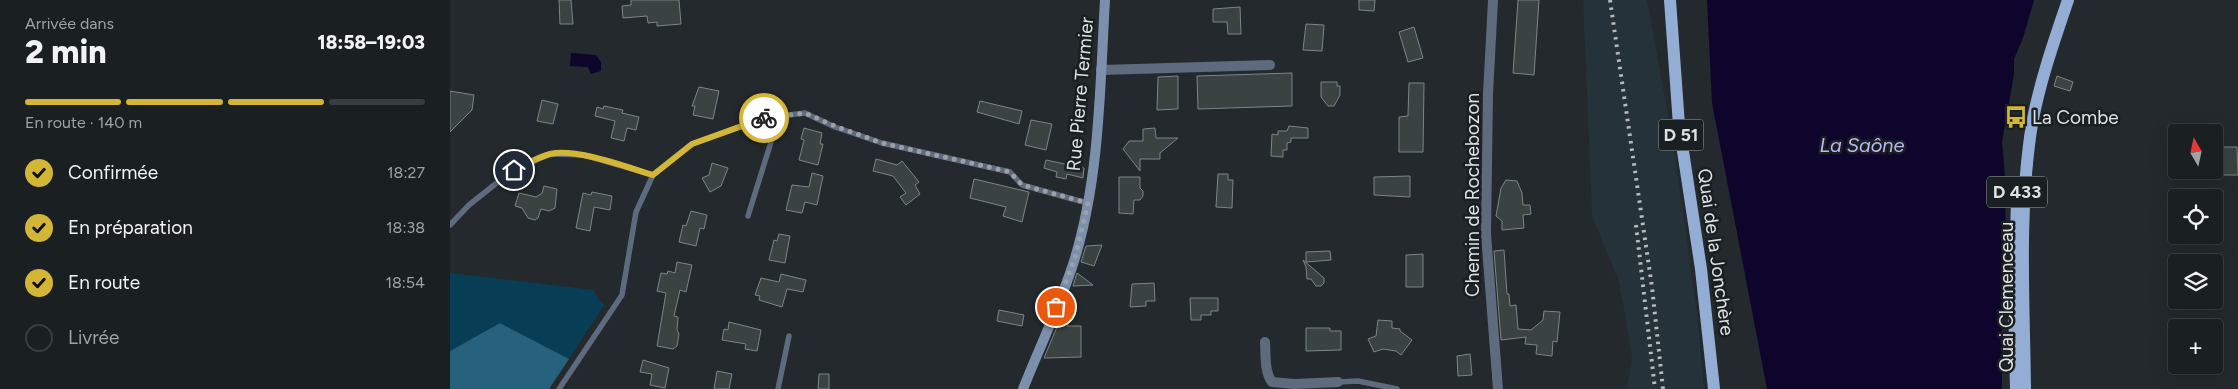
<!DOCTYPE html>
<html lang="fr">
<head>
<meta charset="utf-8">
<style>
	body { margin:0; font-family:Figtree,sans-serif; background:#23272a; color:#f1f3f6; height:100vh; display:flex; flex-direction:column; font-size:19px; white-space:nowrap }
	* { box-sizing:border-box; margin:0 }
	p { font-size:16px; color:#9fa2a5 }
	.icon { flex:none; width:28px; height:28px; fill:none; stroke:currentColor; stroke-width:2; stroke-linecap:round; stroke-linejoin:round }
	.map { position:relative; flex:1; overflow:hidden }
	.details { display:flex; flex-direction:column; background:#1a1f21; width:450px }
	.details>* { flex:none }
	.needle { width:32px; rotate:351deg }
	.controls { position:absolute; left:1718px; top:124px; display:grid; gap:10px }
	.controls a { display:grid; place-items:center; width:55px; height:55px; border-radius:5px; background:#1a1f21; box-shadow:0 5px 20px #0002,0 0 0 1px #383d3f; font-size:25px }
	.pin { position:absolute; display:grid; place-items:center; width:42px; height:42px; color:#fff; margin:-21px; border:2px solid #fff; border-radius:50%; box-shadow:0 1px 5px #0007 }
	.courier { position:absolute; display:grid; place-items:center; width:50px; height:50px; margin:-25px; border:4px solid #d3b635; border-radius:50%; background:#fff; color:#222; box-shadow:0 1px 6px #0007 }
	.overview em { font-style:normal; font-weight:800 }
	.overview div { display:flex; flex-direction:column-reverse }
	.overview { display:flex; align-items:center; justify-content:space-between; height:85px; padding:0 25px }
	h1 { font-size:32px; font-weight:800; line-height:38px }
	.bar { display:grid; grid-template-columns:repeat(4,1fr); gap:8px 5px; align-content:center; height:60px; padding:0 25px }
	.bar i { height:6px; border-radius:4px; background:#383d3f }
	.bar .on { background:#d3b635 }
	.bar p { grid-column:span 4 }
	ol { padding:0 25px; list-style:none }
	li { display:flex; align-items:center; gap:15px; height:55px }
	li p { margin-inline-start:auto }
	li .icon { padding:5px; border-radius:50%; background:#d3b635; color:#111; stroke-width:4 }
	li:last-child { color:#9fa2a5 }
	li i { width:28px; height:28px; border:2px solid #383d3f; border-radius:50% }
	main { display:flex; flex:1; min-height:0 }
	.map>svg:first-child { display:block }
</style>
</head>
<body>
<main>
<section class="details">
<div class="overview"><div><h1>2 min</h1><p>Arrivée dans</p></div><em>18:58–19:03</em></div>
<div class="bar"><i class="on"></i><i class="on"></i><i class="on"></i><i></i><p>En route · 140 m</p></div>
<ol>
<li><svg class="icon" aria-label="check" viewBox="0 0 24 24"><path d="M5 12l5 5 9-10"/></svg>Confirmée<p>18:27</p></li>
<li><svg class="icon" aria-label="check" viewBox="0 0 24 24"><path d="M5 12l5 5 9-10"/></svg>En préparation<p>18:38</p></li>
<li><svg class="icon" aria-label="check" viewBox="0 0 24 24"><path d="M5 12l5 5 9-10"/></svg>En route<p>18:54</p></li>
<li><i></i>Livrée</li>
</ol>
</section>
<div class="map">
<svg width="1788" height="389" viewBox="0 0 1788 389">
	<rect width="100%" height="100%" fill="#23292c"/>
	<polygon fill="#263239" points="1133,0 1197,0 1223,142 1247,313 1254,389 1177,389 1182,358 1174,308 1168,279 1142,216"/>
	<polygon fill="#073e55" points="0,273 144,290 148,299 154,305 119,359 50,323 0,351"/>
	<polygon fill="#26617d" points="50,323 119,359 99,389 0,389 0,351"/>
	<g fill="#0e052c">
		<polygon points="1257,0 1584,0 1573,38 1564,59 1564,74 1552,142 1555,176 1556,243 1552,244 1552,389 1317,389 1262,103"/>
		<polygon points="121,53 146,55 151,62 151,71 141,74 138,67 120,66"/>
	</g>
	<g fill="#3a4242" stroke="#7d8687">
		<polygon points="109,0 121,0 123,24 110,24"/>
		<polygon points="181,0 229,0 231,24 207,26 207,22 198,23 197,16 173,18 172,6 181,5"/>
		<polygon points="909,0 925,0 924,11 909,10"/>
		<polygon points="1068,0 1089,0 1084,75 1063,73"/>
		<polygon points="790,7 791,34 778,34 777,22 763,22 763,9"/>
		<polygon points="856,24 874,25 872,51 853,50"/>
		<polygon points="964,27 973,58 958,62 949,32"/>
		<polygon points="842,73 842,106 748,109 747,76"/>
		<polygon points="728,76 728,109 707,110 708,77"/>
		<polygon points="1607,76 1623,82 1620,91 1604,86"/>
		<polygon points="871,82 887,82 887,86 890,86 890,95 884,106 878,106 871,97"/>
		<polygon points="959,83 974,83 973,152 949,152 949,117 958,116"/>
		<polygon points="249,87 269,91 263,119 243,115 245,106 242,106"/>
		<polygon points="0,91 24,95 22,110 0,132"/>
		<polygon points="92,100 108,104 103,124 87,121"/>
		<polygon points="530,101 572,111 569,124 527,112"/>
		<polygon points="154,106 173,110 172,113 189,117 186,130 177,128 174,141 161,138 165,121 145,116 147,107 153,109"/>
		<polygon points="581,120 602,124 596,150 575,145"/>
		<polygon points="839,126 858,128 858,138 841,138 841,142 837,143 837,150 833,150 833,157 821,156 822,134 828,135 828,131 837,131"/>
		<polygon points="354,128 372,133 370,144 373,144 368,165 349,160 354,140 351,139"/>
		<polygon points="705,128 706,138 728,138 710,153 710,159 690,159 690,171 673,149 679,141 693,141 693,129"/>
		<polygon points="1764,147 1787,147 1788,175 1764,175"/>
		<polygon points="426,159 447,165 452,161 469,182 465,185 470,194 456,205 450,197 456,193 443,176 423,171"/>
		<polygon points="596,160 634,168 633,178 617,174 616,179 606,177 607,172 594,168"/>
		<polygon points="262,163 278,168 271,186 260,192 252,178 259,175"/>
		<polygon points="362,173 373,176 367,205 355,202 352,213 336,210 342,185 359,187"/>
		<polygon points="768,174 778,174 778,180 783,180 782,208 766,207"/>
		<polygon points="960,176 960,197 924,195 924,177"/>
		<polygon points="669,177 690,177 690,188 693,191 693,196 690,200 684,200 683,214 669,213"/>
		<polygon points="524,179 579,192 572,222 553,216 556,207 520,198"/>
		<polygon points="1056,180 1067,181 1072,193 1073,205 1080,205 1081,214 1073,215 1074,228 1052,230 1052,221 1046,216 1051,188"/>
		<polygon points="94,186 107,189 105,208 99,211 91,209 88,218 85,220 78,218 72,208 65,206 69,193 86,197 92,193"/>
		<polygon points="142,192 162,196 160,210 144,207 140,231 126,228 133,193 141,195"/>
		<polygon points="241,211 257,215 254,229 250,228 246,246 229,242 233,225 236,226"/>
		<polygon points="329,234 340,236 335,263 319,260 324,240 327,241"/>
		<polygon points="652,245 644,266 631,262 636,246"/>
		<polygon points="1054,250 1057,294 1059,294 1060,306 1066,305 1068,329 1081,330 1093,320 1094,311 1110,312 1107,342 1103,341 1102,356 1086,354 1087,345 1075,344 1076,337 1051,340 1044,251"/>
		<polygon points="880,251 881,260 856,262 856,252"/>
		<polygon points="973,254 973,287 956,287 956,255"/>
		<polygon points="853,260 874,278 874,283 871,286 866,286 861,279 857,279 856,267"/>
		<polygon points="227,262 242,265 236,292 230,290 224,316 228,317 227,330 229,334 227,346 223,349 207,346 216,293 207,291 211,273 217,274 218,271 225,273"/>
		<polygon points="627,273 643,285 623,286"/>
		<polygon points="331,274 356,280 353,292 337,289 332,307 309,300 310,296 305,295 311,278 329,282"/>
		<polygon points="704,283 705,301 696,301 696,306 680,307 682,284"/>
		<polygon points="740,298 768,298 768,311 761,311 761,315 751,315 751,320 741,320"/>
		<polygon points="549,310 574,315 572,326 547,321"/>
		<polygon points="928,320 942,321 942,328 950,329 950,331 962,340 951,355 946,351 933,349 924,352 918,339 926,336"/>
		<polygon points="279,322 311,330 307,351 295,349 296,344 272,340 274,329 278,330"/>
		<polygon points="609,322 618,322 617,326 631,326 631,357 594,358"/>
		<polygon points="856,328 880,328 880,331 891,331 891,350 856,351"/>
		<polygon points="1020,354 1022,375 1008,376 1007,356"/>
		<polygon points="193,360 219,368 215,388 200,385 202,374 190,372"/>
		<polygon points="267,371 282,374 279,389 264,389"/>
		<polygon points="369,374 379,374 379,389 368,389"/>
	</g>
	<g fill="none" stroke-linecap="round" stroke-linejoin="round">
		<g stroke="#5e6a7d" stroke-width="5.5">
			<polyline points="314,118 355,113 385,127 432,143 560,172 572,185 637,203"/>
			<polyline points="0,225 19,205 63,170 100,154 134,155 203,175"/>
			<polyline points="888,382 908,381 947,389"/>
			<polyline points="109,389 172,295 186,212 203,175 242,144 314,118 320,131 321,142 298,216"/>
			<polyline points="328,389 339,336"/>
		</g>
		<g stroke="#5e6a7d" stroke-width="10">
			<polyline points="1043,0 1038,94 1036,234 1048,389"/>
			<polyline points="651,70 820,65"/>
			<path d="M815 342C816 355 814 371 822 382L844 384 888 382"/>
		</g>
		<path stroke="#7c90ae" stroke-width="10" d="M573 389C590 346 612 301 625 258 650 175 650 85 655 0"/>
		<g stroke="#94add4" stroke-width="12">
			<polyline points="1220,0 1229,125 1251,269 1264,389"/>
			<polyline points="1566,389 1564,303 1567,200"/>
			<path d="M1575 389C1574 301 1568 211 1582 124 1590 81 1604 41 1618 0"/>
		</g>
		<g stroke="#b7babd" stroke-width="4" stroke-dasharray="2.5 5" stroke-linecap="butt">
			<polyline points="1160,0 1202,287 1213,389"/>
			<polyline points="1186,225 1205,389"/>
		</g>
	</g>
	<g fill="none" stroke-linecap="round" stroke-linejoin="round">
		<polyline stroke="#9da1a4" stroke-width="5" stroke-dasharray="0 9" points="314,118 355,113 385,126 432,143 560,172 572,185 638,203 625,258 606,307"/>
		<path stroke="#d3b635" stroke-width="6" d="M64 170C75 165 88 157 100 154 127 148 176 167 203 175L242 144 314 118"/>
	</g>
	<defs>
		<symbol id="bus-bare" viewBox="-9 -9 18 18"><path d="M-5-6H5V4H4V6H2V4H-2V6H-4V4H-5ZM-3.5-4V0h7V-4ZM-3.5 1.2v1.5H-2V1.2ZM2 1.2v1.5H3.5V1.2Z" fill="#d3b635" stroke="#1a1f22" stroke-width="2.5" paint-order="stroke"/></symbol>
	</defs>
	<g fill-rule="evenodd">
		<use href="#bus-bare" x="1550" y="101" width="32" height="32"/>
	</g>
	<g text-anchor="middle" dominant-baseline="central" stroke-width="5" stroke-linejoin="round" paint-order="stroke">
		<g fill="#1a1f22" stroke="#a4a8aa" stroke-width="1">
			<rect x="1208.5" y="119.5" width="45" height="31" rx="4"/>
			<rect x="1537" y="176.5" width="60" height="31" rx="4"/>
		</g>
		<g font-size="18" font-weight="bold" fill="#dfe2e4">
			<text x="1231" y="135">D 51</text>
			<text x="1567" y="192">D 433</text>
		</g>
		<g font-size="19" fill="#dfe2e4" stroke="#1a1f22">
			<text transform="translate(630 94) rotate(-85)">Rue Pierre Termier</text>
			<text transform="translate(1022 195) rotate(-90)">Chemin de Rochebozon</text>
			<text transform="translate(1266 252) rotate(82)">Quai de la Jonchère</text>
			<text transform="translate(1556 297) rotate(-90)">Quai Clemenceau</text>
		</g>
		<g font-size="19" fill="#dfe2e4" stroke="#1a1f22" text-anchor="start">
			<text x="1582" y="117">La Combe</text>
		</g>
		<g font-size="20" font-style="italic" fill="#bcb8f4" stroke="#1a1f22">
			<text x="1412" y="145">La Saône</text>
		</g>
	</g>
</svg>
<div class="controls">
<a><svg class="needle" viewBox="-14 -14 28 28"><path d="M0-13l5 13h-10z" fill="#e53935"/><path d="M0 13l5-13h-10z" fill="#9fa2a5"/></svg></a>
<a><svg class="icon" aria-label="locate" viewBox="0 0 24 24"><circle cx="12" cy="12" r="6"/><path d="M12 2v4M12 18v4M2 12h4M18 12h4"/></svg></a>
<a><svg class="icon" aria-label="layers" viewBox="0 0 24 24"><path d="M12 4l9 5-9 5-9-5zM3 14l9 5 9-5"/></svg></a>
<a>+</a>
</div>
<div class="pin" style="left:606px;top:307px;background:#ea580c"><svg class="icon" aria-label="bag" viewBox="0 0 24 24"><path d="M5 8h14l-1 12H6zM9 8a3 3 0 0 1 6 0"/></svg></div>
<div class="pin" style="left:64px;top:170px;background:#1f2937"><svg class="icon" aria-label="home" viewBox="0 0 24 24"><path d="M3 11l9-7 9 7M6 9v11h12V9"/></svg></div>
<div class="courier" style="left:314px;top:118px"><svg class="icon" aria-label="bike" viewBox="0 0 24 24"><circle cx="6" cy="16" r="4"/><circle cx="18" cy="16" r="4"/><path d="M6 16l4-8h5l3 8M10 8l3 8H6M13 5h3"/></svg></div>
</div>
</main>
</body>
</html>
